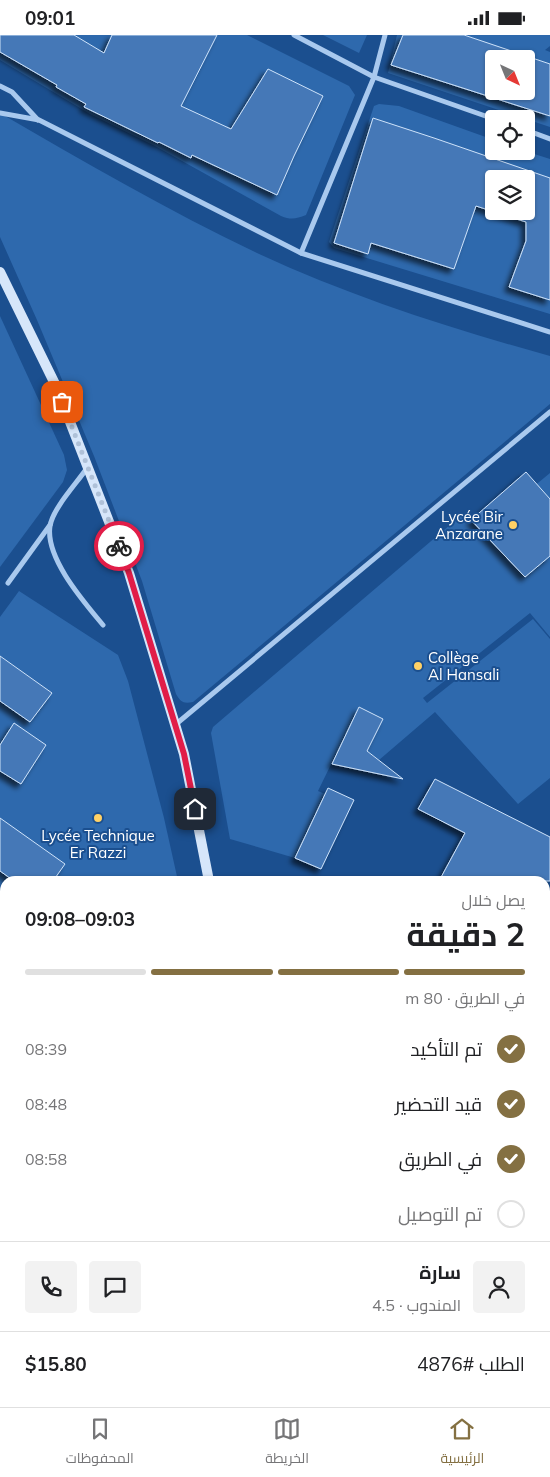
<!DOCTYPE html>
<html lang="ar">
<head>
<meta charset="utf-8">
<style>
	body { margin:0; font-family:Mulish,Cairo,sans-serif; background:#f2f2f2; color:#202124; direction:rtl; height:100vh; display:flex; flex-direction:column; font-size:19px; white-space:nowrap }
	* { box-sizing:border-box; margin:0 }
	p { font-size:16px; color:#757577 }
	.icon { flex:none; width:28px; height:28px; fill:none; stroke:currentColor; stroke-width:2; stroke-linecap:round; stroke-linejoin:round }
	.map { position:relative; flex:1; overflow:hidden; direction:ltr }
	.details { position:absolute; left:0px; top:841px; width:550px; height:531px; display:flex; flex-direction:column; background:#fff; border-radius:15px 15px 0 0; box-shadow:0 1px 4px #0004; direction:rtl }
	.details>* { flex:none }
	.needle { width:32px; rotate:137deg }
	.controls { position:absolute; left:485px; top:15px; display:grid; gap:10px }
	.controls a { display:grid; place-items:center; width:50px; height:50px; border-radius:5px; background:#fff; box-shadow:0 1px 4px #0004; font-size:25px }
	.pin { position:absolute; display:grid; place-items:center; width:42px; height:42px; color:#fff; margin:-21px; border-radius:10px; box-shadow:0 2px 8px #0006 }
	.courier { position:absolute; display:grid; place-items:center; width:50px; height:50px; margin:-25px; border:4px solid #e11d48; border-radius:50%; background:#fff; color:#222; box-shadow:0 1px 6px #0007 }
	.headline em { font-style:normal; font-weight:700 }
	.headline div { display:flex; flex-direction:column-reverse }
	.headline { display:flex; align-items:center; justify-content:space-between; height:85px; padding:0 25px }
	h1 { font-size:32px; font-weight:700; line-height:38px }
	.bar { display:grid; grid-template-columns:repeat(4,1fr); gap:8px 5px; align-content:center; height:60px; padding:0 25px }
	.bar i { height:6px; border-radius:4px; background:#e0e0e0 }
	.bar .on { background:#847042 }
	.bar p { grid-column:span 4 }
	.line { display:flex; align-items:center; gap:12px; padding:0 25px; border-top:1px solid #e0e0e0 }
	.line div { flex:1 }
	.round { display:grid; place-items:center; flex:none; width:52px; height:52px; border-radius:5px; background:#f2f2f2 }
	ol { padding:0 25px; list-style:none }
	li { display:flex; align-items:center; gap:15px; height:55px }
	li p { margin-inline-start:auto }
	li .icon { padding:5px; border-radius:50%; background:#847042; color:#fff; stroke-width:4 }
	li:last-child { color:#757577 }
	li i { width:28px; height:28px; border:2px solid #e0e0e0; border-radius:50% }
	.status { display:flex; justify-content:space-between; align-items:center; height:35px; padding:0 25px; background:#fff; direction:ltr }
	.status svg { height:14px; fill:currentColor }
	.menu { display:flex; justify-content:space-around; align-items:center; height:70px; border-top:1px solid #e0e0e0; background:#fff; font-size:14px; color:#757577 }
	.menu a { display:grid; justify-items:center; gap:2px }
	.menu .on { color:#847042 }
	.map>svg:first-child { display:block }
</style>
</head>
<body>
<div class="status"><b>09:01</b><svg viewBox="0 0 49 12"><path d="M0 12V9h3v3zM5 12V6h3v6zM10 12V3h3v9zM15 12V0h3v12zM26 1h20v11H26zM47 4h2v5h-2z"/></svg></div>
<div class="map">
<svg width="550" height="1372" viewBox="0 0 550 1372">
	<defs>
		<filter id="shadow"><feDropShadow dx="-4.5" dy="4.5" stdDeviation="2.5" flood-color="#0009"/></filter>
	</defs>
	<rect width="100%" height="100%" fill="#1b4f8f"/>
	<g fill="#2e69ad" fill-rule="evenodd">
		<path d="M0 0H247L349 51 355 60 306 180C296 184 291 185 281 181L155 111 90 79 0 25Z"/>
		<polygon points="323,0 367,0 359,18"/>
		<path d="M397 0H550V11L545 15 550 17V92L388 38ZM494 24H526V56H494Z"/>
		<path d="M379 69 399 71 494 105V116H525L550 124V279L334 213 329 207 374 71ZM494 144H526V176H494Z"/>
		<path d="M0 78C84 127 169 176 257 218 349 261 452 294 550 321V369L193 667C183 669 181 667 176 659L142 546 94 421 37 285 0 202Z"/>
		<polygon points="0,281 64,420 67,435 63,447 0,532"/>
		<polygon points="550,438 550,602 530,578 423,663 427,668 533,584 550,604 550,743 518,769 435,677 379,725 367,716 383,684 359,672 318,756 325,759 295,823 230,804 211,698 213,692 464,478 481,495"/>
		<polygon points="19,556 118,620 128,646 164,783 178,846 5,846 5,1004 0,1004 0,666 30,687 52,658 0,621 0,582"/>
		<polygon points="545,978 550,980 550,1069 545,1074"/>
		<polygon points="5,1055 5,1246 0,1245 0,1056"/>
		<polygon points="550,1221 550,1307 545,1312 545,1222"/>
		<polygon points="360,1368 483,1368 478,1372 355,1372"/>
	</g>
	<g fill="#4478b7" stroke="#cfe3fa" fill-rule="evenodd" filter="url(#shadow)">
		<polygon points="0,0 74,0 104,18 112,0 217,0 181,71 231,94 268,34 323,61 294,121 277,160 192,120 191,123 159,107 158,108 84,72 86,69 56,52 57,50 0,17"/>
		<path d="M403 0H464L550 29V81L391 30ZM494 24H526V56H494Z"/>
		<path d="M373 83 434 103 550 143V265L509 252 526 206V187L476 171 454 234 371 208 368 219 334 208ZM494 144H526V176H494Z"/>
		<polygon points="526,437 550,464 550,521 525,542 471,485"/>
		<polygon points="0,621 52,658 30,687 0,666"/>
		<polygon points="359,672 383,684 367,716 403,744 332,729"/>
		<polygon points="14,688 46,710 21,749 0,736 0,710"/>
		<polygon points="435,744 550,802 550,846 439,846 465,798 418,774"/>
		<polygon points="328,753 354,765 321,834 295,823"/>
		<polygon points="0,783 65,829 53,846 14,846 0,836"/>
	</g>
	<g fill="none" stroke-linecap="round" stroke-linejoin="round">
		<g stroke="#a9c9ee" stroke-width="5">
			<polyline points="294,0 374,42 494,84"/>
			<polyline points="0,51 12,57 38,85"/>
			<polyline points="0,78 39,85 301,218 550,297"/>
			<polyline points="526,95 550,104"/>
			<polyline points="301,218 374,42 385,0"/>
			<path d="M87 433C77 448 53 473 50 491 45 523 84 567 103 590"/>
			<polyline points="8,548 50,490"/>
			<polyline points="175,690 550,377"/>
			<polyline points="0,1011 5,1010"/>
			<polyline points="545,1148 550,1152"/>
			<polyline points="0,1265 5,1267"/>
		</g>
		<g stroke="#d6e6fa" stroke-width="10">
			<polyline points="0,237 56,351 129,538 184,719 209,846"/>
			<polyline points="545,1114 550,1110"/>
			<polyline points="545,1161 550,1157"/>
			<polyline points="252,1368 253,1372"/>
			<polyline points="239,1372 243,1368"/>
			<polyline points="287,1372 292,1368"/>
		</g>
	</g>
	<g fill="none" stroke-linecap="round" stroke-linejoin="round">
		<polyline stroke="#afc1d8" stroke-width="5" stroke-dasharray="0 9" points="62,367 119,511"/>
		<polyline stroke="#e11d48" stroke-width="6" points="119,511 129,538 184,719 195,774"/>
	</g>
	<g fill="#ffd166" stroke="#1b4f8f" stroke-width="2">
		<circle cx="513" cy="490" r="5"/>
		<circle cx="418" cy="631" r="5"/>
		<circle cx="98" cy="783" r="5"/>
	</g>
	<g text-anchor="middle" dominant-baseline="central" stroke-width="4" stroke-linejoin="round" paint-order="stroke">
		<g font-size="15" fill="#fff" stroke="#1b4f8f" text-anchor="end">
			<text x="503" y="481">Lycée Bir<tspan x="503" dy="17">Anzarane</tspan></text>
			<text x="428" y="622" text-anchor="start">Collège<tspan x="428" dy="17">Al Hansali</tspan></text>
			<text x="98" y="800" text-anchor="middle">Lycée Technique<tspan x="98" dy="17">Er Razzi</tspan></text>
		</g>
	</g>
</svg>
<div class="controls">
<a><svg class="needle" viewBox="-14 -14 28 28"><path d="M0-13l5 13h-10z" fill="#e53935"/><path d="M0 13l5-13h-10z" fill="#757577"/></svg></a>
<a><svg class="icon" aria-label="locate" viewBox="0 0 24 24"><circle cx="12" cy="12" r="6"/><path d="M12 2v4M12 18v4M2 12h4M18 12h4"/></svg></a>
<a><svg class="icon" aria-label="layers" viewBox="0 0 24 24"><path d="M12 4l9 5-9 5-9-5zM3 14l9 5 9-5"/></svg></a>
</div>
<div class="pin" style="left:62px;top:367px;background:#ea580c"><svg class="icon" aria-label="bag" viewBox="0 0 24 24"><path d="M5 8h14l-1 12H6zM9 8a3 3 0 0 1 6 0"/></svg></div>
<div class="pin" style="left:195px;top:774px;background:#1f2937"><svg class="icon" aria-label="home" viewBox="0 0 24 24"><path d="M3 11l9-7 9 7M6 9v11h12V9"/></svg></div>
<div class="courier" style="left:119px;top:511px"><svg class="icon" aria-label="bike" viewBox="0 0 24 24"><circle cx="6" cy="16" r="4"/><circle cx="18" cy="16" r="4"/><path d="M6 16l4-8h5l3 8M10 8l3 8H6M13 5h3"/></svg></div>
<section class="details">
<div class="headline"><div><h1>2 دقيقة</h1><p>يصل خلال</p></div><em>09:03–09:08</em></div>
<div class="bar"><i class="on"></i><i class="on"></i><i class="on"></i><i></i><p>في الطريق · 80 m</p></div>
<ol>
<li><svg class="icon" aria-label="check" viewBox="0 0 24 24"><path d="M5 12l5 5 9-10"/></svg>تم التأكيد<p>08:39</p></li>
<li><svg class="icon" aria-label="check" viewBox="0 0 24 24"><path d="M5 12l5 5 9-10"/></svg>قيد التحضير<p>08:48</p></li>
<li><svg class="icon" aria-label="check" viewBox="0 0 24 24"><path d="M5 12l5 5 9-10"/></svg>في الطريق<p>08:58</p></li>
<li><i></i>تم التوصيل</li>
</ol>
<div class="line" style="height:90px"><a class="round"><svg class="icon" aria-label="person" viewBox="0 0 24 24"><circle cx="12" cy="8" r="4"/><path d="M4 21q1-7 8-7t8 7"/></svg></a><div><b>سارة</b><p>المندوب · 4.5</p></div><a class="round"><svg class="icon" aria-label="chat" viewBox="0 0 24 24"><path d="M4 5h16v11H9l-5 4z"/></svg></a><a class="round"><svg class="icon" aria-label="phone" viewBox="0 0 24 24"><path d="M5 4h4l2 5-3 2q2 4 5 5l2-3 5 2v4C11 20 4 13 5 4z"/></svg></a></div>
<div class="line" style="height:65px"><div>الطلب #4876</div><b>$15.80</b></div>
</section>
</div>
<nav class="menu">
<a class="on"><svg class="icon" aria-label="home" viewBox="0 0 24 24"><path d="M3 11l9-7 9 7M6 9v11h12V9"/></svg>الرئيسية</a>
<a><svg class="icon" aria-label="map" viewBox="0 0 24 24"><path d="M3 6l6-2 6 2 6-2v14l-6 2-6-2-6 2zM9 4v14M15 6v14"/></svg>الخريطة</a>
<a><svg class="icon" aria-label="saved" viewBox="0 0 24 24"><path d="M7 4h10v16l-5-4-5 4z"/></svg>المحفوظات</a>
</nav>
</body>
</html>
